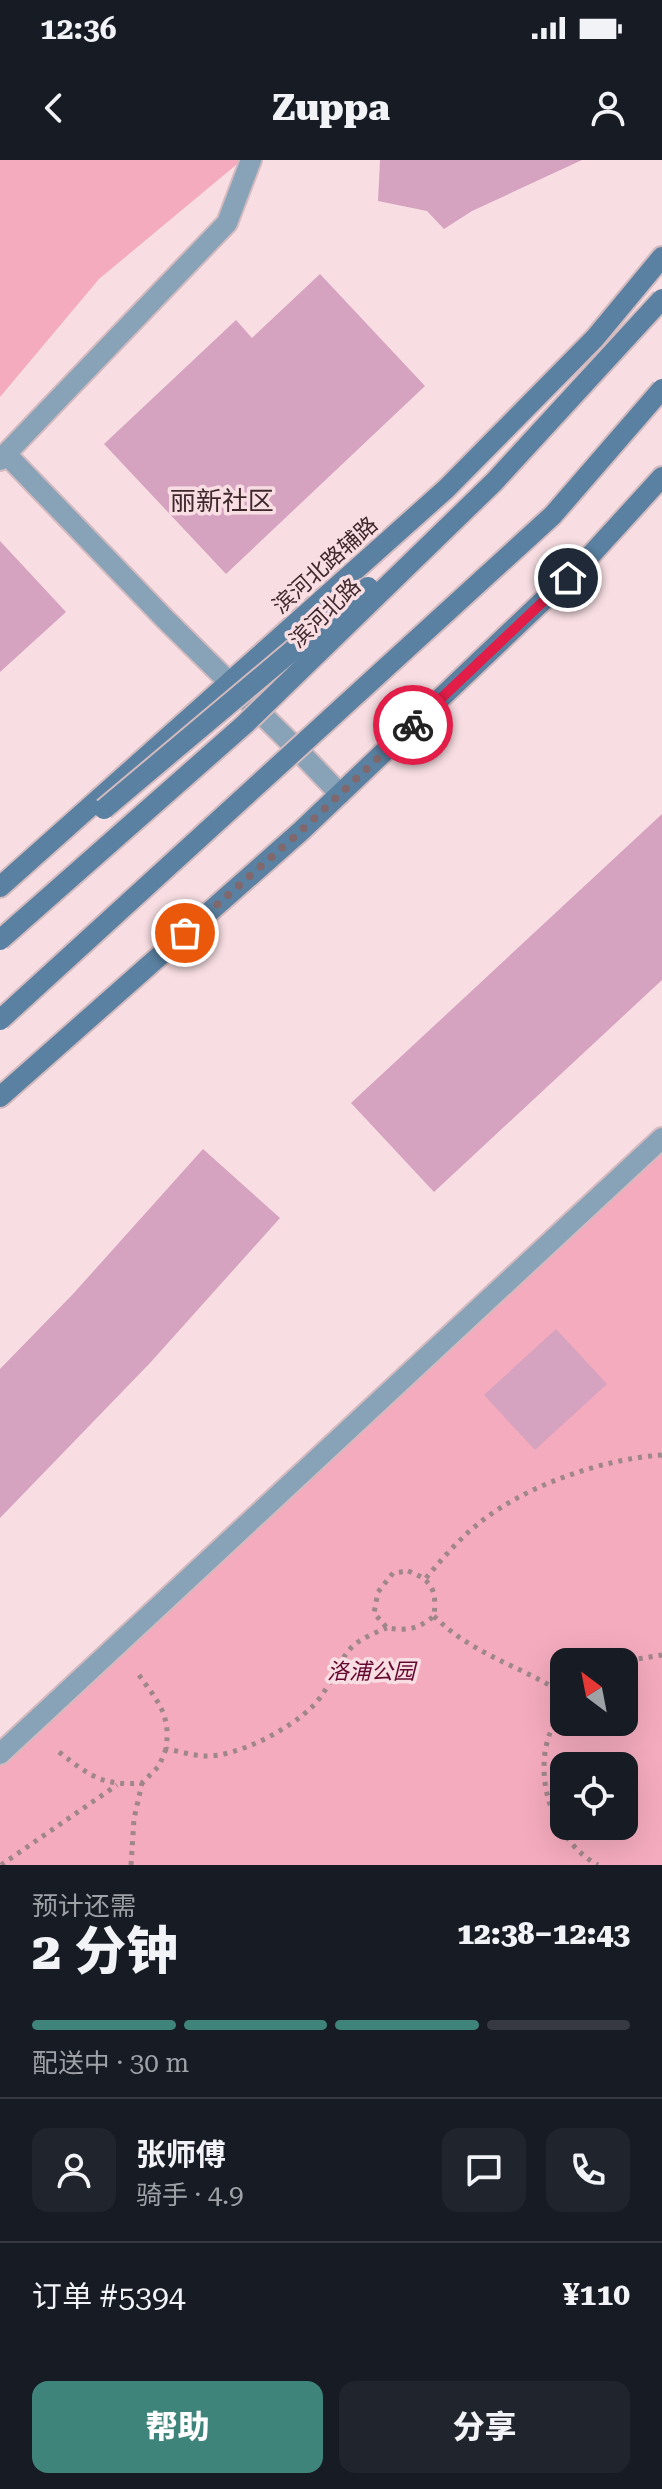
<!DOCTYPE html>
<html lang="zh">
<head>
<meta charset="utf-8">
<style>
	body { margin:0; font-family:"Roboto Serif","Noto Sans SC",serif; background:#20242c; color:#f1f3f6; height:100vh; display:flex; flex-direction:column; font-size:30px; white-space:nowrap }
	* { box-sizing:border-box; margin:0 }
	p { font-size:26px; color:#9ea1a6 }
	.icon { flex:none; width:44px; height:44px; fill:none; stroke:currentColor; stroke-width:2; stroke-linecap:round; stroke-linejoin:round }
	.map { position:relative; height:1705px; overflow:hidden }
	.panel { display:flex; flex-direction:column; background:#171b24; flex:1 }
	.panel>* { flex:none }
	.needle { width:52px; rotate:328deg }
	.tools { position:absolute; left:550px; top:1488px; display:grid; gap:16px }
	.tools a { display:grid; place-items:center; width:88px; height:88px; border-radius:16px; background:#171b24; box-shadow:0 8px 32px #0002; font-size:40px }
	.pin { position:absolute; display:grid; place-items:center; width:68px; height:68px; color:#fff; margin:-34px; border:4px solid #fff; border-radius:50%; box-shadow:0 2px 8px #0007 }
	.courier { position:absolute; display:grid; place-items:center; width:80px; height:80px; margin:-40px; border:6px solid #e11d48; border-radius:50%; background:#fff; color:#222; box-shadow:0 2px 10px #0007 }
	.overview em { font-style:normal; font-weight:800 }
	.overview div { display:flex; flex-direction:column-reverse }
	.overview { display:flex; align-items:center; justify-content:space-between; height:136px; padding:0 32px }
	h1 { font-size:52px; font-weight:800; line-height:60px }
	.bar { display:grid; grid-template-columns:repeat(4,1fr); gap:12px 8px; align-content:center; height:96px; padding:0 32px }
	.bar i { height:10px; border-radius:6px; background:#363941 }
	.bar .selected { background:#3f847b }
	.bar p { grid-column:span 4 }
	.line { display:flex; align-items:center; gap:20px; padding:0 32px; border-top:2px solid #363941 }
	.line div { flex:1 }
	.round { display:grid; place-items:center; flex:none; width:84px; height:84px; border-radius:16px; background:#20242c }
	.cta { display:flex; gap:16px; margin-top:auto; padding:16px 32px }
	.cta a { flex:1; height:92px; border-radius:16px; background:#3f847b; color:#fff; font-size:32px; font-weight:800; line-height:92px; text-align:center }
	.cta a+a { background:#20242c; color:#f1f3f6 }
	.status { display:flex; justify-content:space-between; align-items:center; height:56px; padding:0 40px; background:#171b24; direction:ltr }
	.status svg { height:22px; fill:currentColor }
	header { display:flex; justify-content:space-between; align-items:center; height:104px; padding:0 32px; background:#171b24; font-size:36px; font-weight:800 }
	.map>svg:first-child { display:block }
</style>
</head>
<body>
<div class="status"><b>12:36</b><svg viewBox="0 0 49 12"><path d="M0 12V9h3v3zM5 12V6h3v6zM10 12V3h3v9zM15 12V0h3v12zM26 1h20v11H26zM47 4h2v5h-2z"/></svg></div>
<header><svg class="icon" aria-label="back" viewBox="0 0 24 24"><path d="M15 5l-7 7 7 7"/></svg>Zuppa<svg class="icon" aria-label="person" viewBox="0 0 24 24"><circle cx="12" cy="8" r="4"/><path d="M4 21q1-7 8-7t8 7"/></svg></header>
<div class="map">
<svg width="662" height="1705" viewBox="0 0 662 1705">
	<rect width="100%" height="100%" fill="#f8dee3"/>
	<g fill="#f4abbd" fill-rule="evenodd">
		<polygon points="0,0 242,0 99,119 0,237"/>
		<path d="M662 978V1705H0V1594ZM564 1502H624V1562H564ZM564 1606H624V1666H564Z"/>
	</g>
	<g fill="#d5a2c0">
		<polygon points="380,0 582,0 472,51 444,69 427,51 378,41"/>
		<polygon points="320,114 425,226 226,414 104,284 236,160 252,178"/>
		<polygon points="0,381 66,452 0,512"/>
		<polygon points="662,654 662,820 434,1032 351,943"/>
		<polygon points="203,989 280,1058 150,1203 0,1358 0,1209 73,1134"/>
		<polygon points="556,1169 607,1224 535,1290 484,1235"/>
	</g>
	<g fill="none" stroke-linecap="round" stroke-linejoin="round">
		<defs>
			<polyline id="service" points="295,587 340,634"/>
			<polyline id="pedestrian" points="0,1594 662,978"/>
			<g id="minor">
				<polyline points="6,294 165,459 295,587"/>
				<polyline points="0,300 227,63 251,0"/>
			</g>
			<g id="secondary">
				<polyline points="0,727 446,329 595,178 662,97"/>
				<polyline points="0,937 301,671 590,396 662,317"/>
			</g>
		</defs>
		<use href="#service" stroke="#d3babf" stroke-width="24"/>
		<use href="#pedestrian" stroke="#d3babf" stroke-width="24"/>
		<use href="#minor" stroke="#d3babf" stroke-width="24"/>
		<use href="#secondary" stroke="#d3babf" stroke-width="24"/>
		<g stroke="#9f868b" stroke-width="5" stroke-dasharray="4 6" stroke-linecap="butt">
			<path d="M408 1411C432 1420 437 1430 434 1456 418 1469 408 1471 387 1468L374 1453 378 1432 393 1413Z"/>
			<path d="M426 1418C442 1399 458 1380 478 1364 524 1326 602 1299 662 1295"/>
			<path d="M434 1456C471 1494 521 1506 564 1534"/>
			<polyline points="619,1502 662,1495"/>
			<path d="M139 1515C158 1542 171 1554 166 1589 178 1591 191 1595 203 1596 236 1598 290 1569 313 1546 329 1530 336 1505 350 1489 359 1479 374 1473 387 1468"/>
			<path d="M564 1546C560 1554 555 1561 552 1568 531 1615 553 1681 598 1705"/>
			<path d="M59 1592C90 1616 102 1626 142 1623L159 1606 166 1589"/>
			<polyline points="1,1705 117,1625"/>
			<polyline points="131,1705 134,1659 142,1623"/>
		</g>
		<use href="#service" stroke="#88a2b8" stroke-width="20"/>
		<use href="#pedestrian" stroke="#88a2b8" stroke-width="20"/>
		<use href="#minor" stroke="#88a2b8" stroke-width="20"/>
		<use href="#secondary" stroke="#5a81a1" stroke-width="20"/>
		<defs>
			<g id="secondary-bridge">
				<polyline points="104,649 368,427"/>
				<polyline points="0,780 245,564 494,322 662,139"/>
				<polyline points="0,860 553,355 662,229"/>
			</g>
		</defs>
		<use href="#secondary-bridge" stroke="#d3babf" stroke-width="24" stroke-linecap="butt"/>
		<use href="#secondary-bridge" stroke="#5a81a1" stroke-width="20"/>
	</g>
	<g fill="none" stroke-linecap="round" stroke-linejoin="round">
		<polyline stroke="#80686d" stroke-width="8" stroke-dasharray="0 14.4" points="185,773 301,671 413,565"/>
		<polyline stroke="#e11d48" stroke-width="10" points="413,565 568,418"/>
	</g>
	<g text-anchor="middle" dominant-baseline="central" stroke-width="7" stroke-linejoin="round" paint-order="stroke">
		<g font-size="22" fill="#3f282d" stroke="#f8dee3">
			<text transform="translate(325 405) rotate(-42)">滨河北路辅路</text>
			<text transform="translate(325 453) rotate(-44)">滨河北路</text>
		</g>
		<g font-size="22" font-style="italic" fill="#65072f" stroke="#f8dee3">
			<text x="371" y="1511">洛浦公园</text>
		</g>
		<g font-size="26" fill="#3f282d" stroke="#f8dee3">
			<text x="222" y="341">丽新社区</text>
		</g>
	</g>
</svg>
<div class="tools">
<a><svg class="needle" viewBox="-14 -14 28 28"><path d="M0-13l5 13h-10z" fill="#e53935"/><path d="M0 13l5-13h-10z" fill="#9ea1a6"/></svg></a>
<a><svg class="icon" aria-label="locate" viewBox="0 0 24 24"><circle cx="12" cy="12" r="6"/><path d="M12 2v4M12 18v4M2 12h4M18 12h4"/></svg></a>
</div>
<div class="pin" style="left:185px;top:773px;background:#ea580c"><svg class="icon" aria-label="bag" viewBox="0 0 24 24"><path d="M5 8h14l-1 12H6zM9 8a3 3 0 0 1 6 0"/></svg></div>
<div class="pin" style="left:568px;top:418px;background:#1f2937"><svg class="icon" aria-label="home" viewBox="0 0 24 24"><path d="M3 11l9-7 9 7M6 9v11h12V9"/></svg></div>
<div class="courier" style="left:413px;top:565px"><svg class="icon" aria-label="bike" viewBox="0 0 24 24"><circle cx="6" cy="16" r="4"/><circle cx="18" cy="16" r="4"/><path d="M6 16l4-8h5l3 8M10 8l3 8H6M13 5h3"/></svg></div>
</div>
<section class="panel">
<div class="overview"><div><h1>2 分钟</h1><p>预计还需</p></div><em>12:38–12:43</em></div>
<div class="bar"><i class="selected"></i><i class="selected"></i><i class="selected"></i><i></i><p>配送中 · 30 m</p></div>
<div class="line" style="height:144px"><a class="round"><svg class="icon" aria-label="person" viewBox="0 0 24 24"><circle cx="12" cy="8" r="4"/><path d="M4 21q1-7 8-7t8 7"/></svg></a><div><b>张师傅</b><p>骑手 · 4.9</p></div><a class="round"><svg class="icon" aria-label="chat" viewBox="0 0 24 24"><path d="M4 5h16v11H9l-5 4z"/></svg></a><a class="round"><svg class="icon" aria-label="phone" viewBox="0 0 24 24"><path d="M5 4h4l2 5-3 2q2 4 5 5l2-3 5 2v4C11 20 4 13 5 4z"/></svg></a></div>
<div class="line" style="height:104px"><div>订单 #5394</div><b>¥110</b></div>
<div class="cta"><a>帮助</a><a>分享</a></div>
</section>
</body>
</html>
